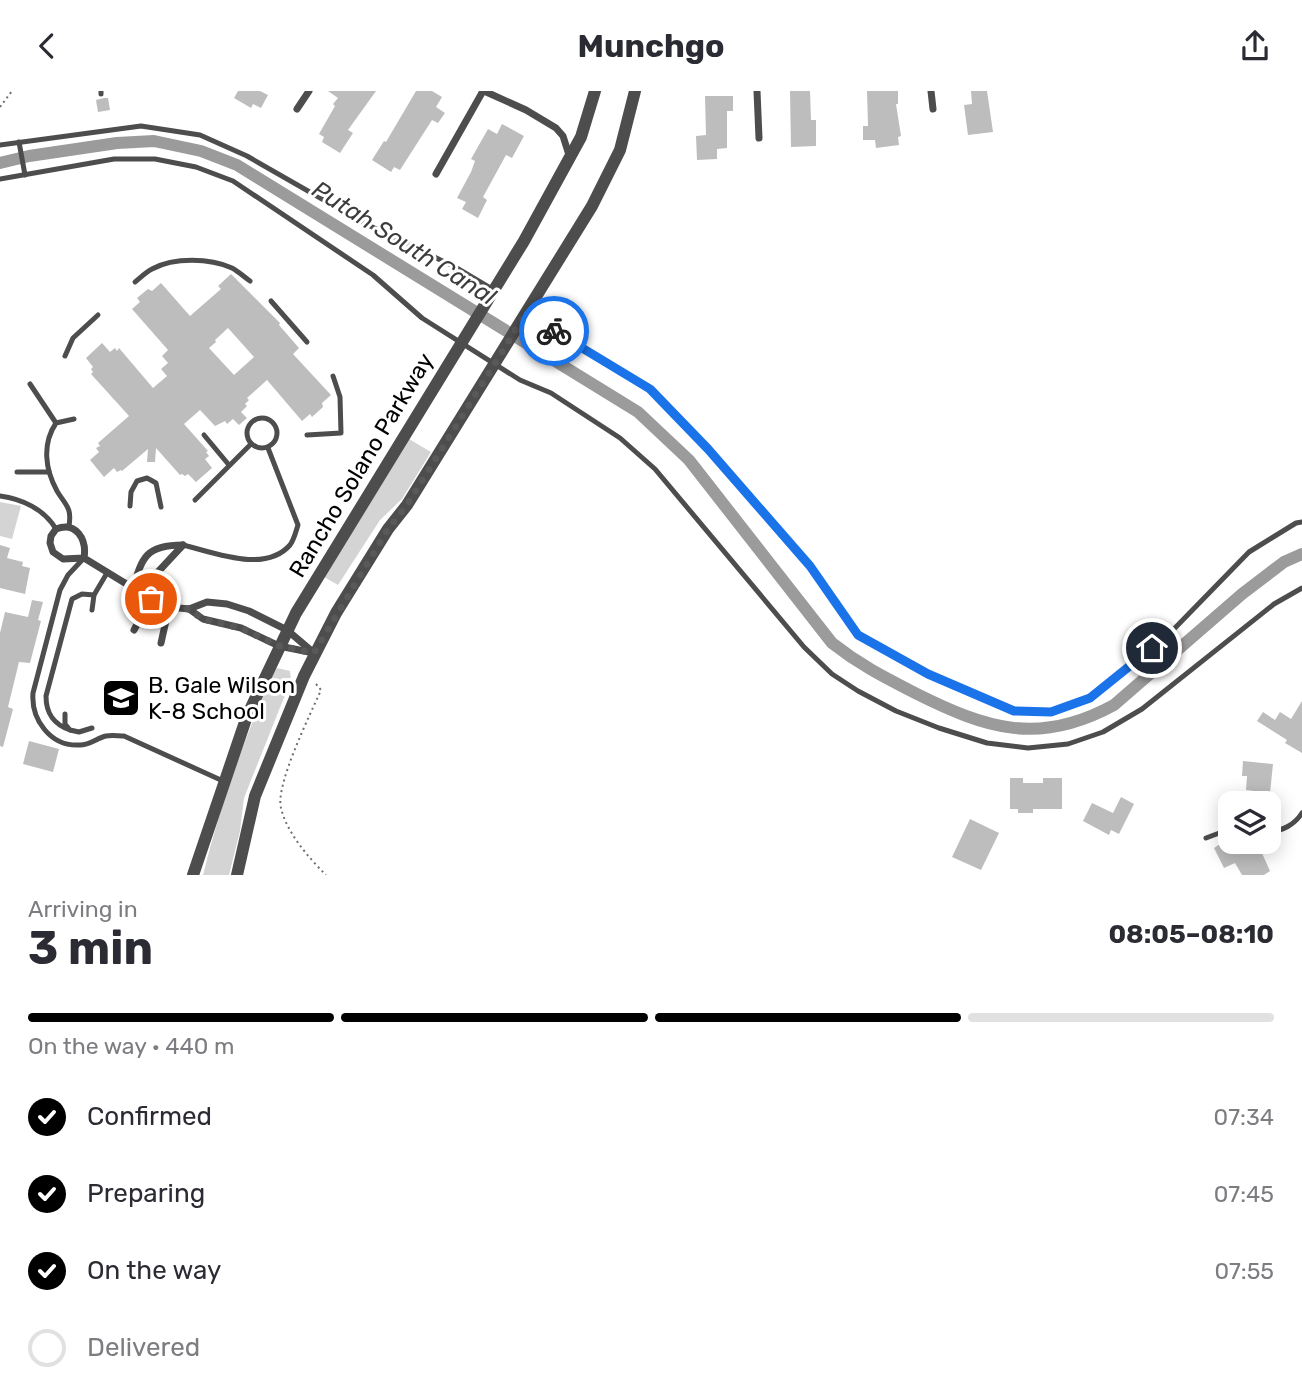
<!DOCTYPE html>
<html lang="en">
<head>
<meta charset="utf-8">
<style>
	body { margin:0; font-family:Rubik,sans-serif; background:#f2f2f3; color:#2b2b33; height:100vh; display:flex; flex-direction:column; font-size:26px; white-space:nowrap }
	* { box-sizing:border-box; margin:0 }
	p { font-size:23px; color:#7c7c81 }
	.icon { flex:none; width:38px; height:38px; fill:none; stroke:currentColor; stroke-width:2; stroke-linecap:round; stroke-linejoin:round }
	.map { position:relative; height:784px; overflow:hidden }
	.drawer { display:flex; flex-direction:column; background:#fff; flex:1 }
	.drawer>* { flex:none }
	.controls { position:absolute; left:1218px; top:700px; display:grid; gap:14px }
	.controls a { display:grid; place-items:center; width:63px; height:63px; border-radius:14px; background:#fff; box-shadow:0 4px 18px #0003; font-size:35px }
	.pin { position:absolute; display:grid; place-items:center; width:60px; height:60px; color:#fff; margin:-30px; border:4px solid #fff; border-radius:50%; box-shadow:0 2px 7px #0007 }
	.courier { position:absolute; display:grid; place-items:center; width:70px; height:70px; margin:-35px; border:5px solid #1a73e8; border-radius:50%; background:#fff; color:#222; box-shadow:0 2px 9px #0007 }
	.summary em { font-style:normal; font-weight:700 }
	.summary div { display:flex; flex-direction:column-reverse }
	.summary { display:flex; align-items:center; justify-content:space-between; height:119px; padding:0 28px }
	h1 { font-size:46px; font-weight:700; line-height:52px }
	.bar { display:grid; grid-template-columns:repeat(4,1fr); gap:10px 7px; align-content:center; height:84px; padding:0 28px }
	.bar i { height:9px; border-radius:5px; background:#e1e1e2 }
	.bar .current { background:#000 }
	.bar p { grid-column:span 4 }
	ol { padding:0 28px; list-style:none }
	li { display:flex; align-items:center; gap:21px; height:77px }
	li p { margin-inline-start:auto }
	li .icon { padding:7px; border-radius:50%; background:#000; color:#fff; stroke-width:4 }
	li:last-child { color:#7c7c81 }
	li i { width:38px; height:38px; border:4px solid #e1e1e2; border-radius:50% }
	header { display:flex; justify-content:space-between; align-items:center; height:91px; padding:0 28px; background:#fff; font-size:32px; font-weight:700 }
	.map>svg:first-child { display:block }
</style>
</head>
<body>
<header><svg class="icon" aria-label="back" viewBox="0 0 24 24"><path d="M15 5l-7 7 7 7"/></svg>Munchgo<svg class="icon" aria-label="share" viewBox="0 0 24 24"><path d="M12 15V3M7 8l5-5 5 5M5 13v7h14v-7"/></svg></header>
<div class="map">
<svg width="1302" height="784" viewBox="0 0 1302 784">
	<rect width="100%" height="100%" fill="#fff"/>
	<g fill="#d4d4d4">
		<polygon points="409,348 431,361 402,408 380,429 338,494 324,486"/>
		<polygon points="0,411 21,415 12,448 0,445"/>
		<path d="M277 577 290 580 291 589 244 707 240 740 229 784H203C220 714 245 647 273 581Z"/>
	</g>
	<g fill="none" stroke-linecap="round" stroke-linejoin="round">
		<path stroke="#9b9b9b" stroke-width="12" d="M0 72 29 65 117 52 154 50 201 60 237 74 638 321 689 369 832 552C860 574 884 586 915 602 987 638 1039 655 1114 614L1242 503 1284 471 1302 463"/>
	</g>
	<g fill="#bdbdbd" fill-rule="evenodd">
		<polygon points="238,0 260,0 268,4 261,17 253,13 251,17 234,7"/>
		<polygon points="328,0 376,0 348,39 353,42 340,62 322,51 324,46 319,43 335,15 333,13 338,7"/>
		<polygon points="416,0 432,0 442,6 436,16 445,22 438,32 432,29 400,79 394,76 391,81 372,69 384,50 386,51"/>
		<polygon points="790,0 810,0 811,29 816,29 816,55 791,56"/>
		<polygon points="867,0 898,0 898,13 896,13 901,45 898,46 899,54 876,57 875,49 863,49 863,35 868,35"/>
		<polygon points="971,0 987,0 993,41 968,44 964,14 972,13"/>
		<polygon points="705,5 733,5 733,20 727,20 727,57 717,58 717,68 697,69 696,45 706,44"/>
		<polygon points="104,7 108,7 110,19 98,21 96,9"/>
		<polygon points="502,33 524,45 512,67 506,64 483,106 487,109 478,127 462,118 466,111 457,107 471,81 475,70 471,68 488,38 497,43"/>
		<path d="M231 183 280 232 279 234 299 257 293 263 331 304 322 312 323 316 312 326 310 323 302 330 267 289 247 307 249 309 245 313 247 315 241 321 247 327 239 334 233 328 227 333 225 330 215 335 200 319 184 333 208 360 206 361 209 365 205 368 212 377 196 391 188 383 185 385 182 383 180 384 156 357 155 371H147L148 358 122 380 121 379 117 381 114 377 104 386 90 369 99 361 96 357 100 355 98 352 129 325 91 283 93 281 91 278 93 276 86 267 102 252 110 261 115 257 117 260 119 257 153 297 167 285 161 278 168 272 162 265 168 259 132 218 140 211 137 207 148 198 152 200 161 192 190 225 221 198 218 195ZM228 237 254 266 234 284 209 257 216 251 215 249Z"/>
		<polygon points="0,454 10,457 7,467 23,471 22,475 30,477 25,503 0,497"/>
		<polygon points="32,509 43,511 38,529 41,530 30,572 19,571 8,616 13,618 3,656 0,655 0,542 5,521 28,526"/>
		<polygon points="1302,610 1302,662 1285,652 1287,649 1257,630 1263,621 1275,629 1280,621 1291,628"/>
		<polygon points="29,650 59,658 53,681 23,673"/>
		<polygon points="1243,670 1273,673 1270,702 1246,699 1247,685 1242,685"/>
		<polygon points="1010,687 1023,687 1023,692 1043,692 1043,687 1062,687 1062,718 1033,718 1033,722 1018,722 1018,718 1010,718"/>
		<polygon points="1121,706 1134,713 1119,743 1111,739 1109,744 1083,730 1092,712 1113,722"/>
		<polygon points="970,728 999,742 981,779 952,766"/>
		<polygon points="1223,751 1257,751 1270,780 1264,784 1242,784 1235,772 1224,777 1214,757"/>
	</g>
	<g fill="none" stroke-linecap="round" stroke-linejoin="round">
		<g stroke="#6f6f6f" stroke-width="2" stroke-dasharray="2 3.5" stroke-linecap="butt">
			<polyline points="0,16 12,0"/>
			<path d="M316 593 321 599C311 622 275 694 281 717 287 742 308 766 326 784"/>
		</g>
		<g stroke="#4d4d4d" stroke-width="5">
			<polyline points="101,3 101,0"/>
			<polyline points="19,51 25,84"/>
			<polyline points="0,54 141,35 200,44 247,65 364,132 455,176 492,198"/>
			<polyline points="0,88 114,68 155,68 196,76 233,90 373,184 422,227 520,289 551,302 620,347 655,378 804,556 832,583 858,600 896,620 939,637 987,652 1028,657 1068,653 1103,641 1142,618 1274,513 1302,497"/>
			<path d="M135 191C140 187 146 181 152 178 174 166 210 167 232 177 238 180 244 186 250 190"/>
			<polyline points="271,210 307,251"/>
			<polyline points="525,224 650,298 708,358 810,475 858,544 928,584 1014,620 1051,621 1090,607 1172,540 1249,461 1296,432 1302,431"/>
			<polyline points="65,265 73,247 98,224"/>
			<polyline points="30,293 56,332"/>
			<circle cx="262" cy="342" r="15"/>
			<polyline points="204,344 229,374"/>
			<polyline points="307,344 341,342 340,306 333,285"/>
			<polyline points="17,381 49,381"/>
			<path d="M0 405C22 408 44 418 56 438"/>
			<polyline points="195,409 251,353"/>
			<polyline points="130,415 131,401 137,390 147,387 156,392 161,416"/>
			<path d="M69 435C72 416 66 415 57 400 45 378 42 353 56 332L74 328"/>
			<path d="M183 454C213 461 265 483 290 454 294 449 296 440 298 434L268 357"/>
			<path d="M84 467 68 484 60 499 33 602C31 628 50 656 80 654 90 654 97 647 106 645 112 644 118 645 124 645L223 690"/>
			<polyline points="92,519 94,504 107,482"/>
			<polyline points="65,623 65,633 70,639 79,641 92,637"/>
			<path d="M70 639C53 633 46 622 46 605L72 508 82 503 94 504"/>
			<path d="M1269 740C1282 741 1295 733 1302 722"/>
			<polyline points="1206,747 1230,738"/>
		</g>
		<g stroke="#4d4d4d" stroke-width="7">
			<polyline points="484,0 526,19 556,37 563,45 569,64"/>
			<polyline points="757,0 759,47"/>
			<polyline points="931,0 933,18"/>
			<polyline points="297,18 309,0"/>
			<polyline points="436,83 483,0"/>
			<path d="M84 467C87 448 76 430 56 438L51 445 50 452 53 461 63 468 84 467 151 508 169 516 189 518 203 528 241 537 279 555 314 562"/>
			<path d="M133 498C142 466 146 454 183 454"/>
			<polyline points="134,498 156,483 183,454"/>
			<polyline points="189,518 207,511 227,513 249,520 287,539 314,562"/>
			<polyline points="134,539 151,508"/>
			<polyline points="161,552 169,516"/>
		</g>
		<g stroke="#4d4d4d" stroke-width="12">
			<polyline points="193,784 247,625 296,522 524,150 581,46 595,0"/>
			<polyline points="237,784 255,705 304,585 336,522 388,438 407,414 592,115 620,59 635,0"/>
		</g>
	</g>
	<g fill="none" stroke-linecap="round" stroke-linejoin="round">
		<polyline stroke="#595959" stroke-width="7" stroke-dasharray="0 12.6" points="151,508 169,516 189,518 203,528 241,537 279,555 314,562 388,438 407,414 525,224 554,240"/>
		<polyline stroke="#1a73e8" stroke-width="9" points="554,240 650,298 708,358 810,475 858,544 928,583 1014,620 1051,621 1090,607 1152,557"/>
	</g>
	<defs>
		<symbol id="school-square" viewBox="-11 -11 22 22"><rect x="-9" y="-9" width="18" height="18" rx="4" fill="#000" stroke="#fff"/><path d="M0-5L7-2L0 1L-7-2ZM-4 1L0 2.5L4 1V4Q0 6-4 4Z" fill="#fff"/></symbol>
	</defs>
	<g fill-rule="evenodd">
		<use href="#school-square" x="99" y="585" width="44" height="44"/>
	</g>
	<g text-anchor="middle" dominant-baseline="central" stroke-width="6" stroke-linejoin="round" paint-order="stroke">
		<g font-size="23" fill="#000" stroke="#fff">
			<text transform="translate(361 374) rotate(-59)">Rancho Solano Parkway</text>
		</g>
		<g font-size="23" fill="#000" stroke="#fff" text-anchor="start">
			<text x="148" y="594">B. Gale Wilson<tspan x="148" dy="26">K-8 School</tspan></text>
		</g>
		<g font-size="24" font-style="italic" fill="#3c3c3c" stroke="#fff">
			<text transform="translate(404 152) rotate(32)">Putah South Canal</text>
		</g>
	</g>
</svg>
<div class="controls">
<a><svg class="icon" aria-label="layers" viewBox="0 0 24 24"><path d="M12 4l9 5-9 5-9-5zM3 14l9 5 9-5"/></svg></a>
</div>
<div class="pin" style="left:151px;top:508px;background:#ea580c"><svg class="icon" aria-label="bag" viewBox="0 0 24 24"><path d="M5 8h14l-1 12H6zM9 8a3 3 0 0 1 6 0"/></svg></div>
<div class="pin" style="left:1152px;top:557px;background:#1f2937"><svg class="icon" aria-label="home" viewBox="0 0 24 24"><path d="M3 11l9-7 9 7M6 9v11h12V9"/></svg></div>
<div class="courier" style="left:554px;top:240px"><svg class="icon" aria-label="bike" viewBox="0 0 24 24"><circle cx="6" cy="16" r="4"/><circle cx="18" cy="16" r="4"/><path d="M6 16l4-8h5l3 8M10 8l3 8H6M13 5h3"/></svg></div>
</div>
<section class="drawer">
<div class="summary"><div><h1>3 min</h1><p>Arriving in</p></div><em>08:05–08:10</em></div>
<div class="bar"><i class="current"></i><i class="current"></i><i class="current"></i><i></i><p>On the way · 440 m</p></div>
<ol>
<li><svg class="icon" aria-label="check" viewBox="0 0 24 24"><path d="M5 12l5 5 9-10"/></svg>Confirmed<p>07:34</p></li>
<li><svg class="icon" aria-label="check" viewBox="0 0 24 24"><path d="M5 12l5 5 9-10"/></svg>Preparing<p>07:45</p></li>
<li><svg class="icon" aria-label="check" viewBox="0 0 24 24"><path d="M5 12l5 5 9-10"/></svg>On the way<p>07:55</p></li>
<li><i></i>Delivered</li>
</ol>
</section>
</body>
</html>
